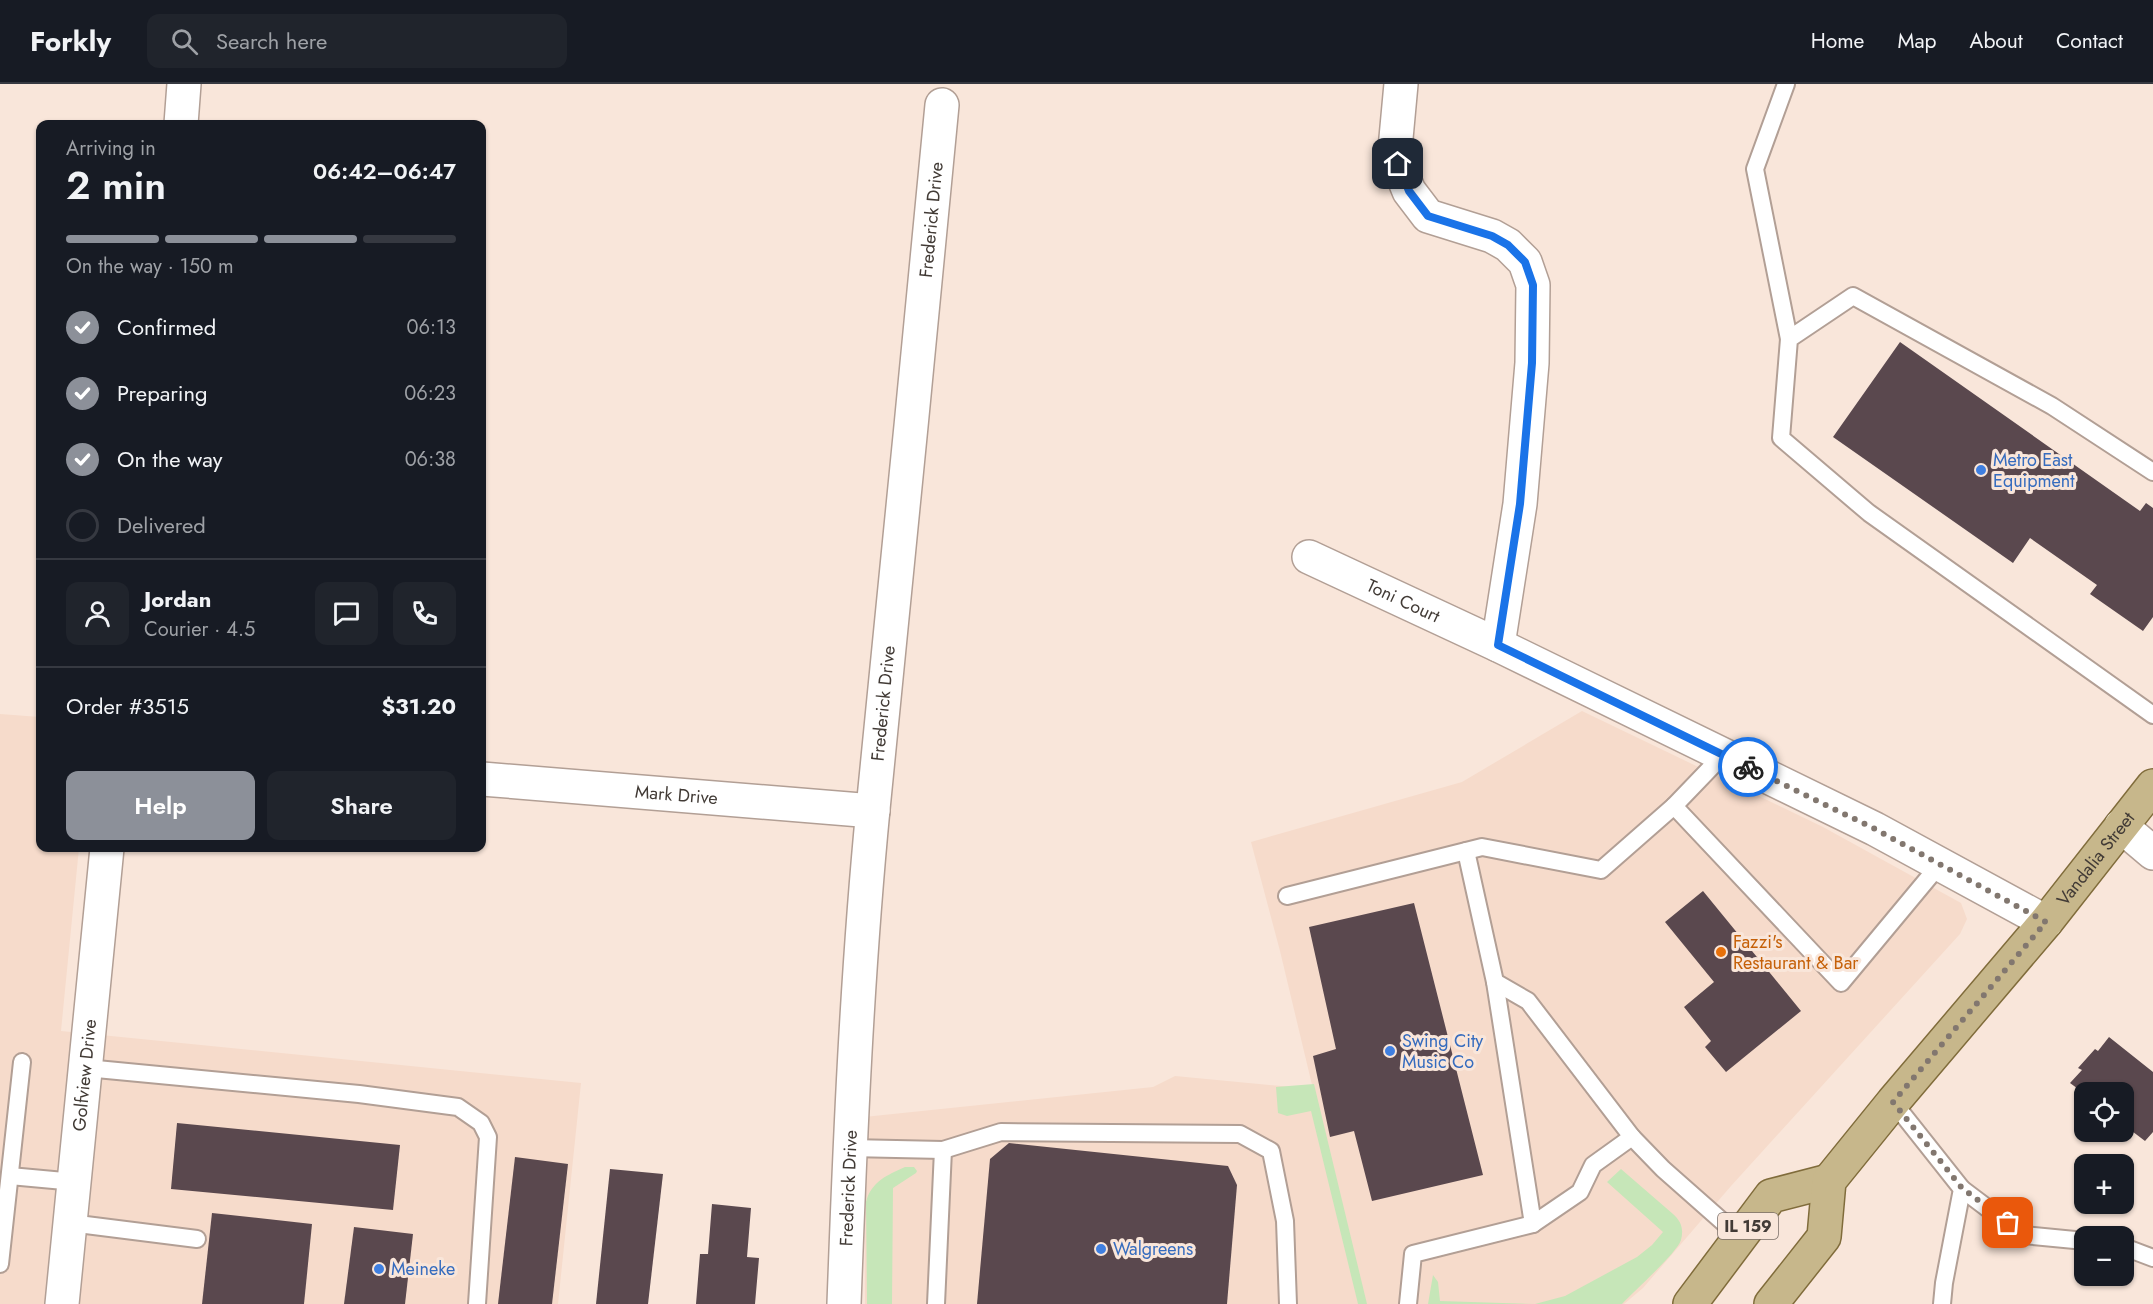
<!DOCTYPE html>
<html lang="en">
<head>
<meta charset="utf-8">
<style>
	body { margin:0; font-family:Jost,sans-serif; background:#20242c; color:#f1f3f6; height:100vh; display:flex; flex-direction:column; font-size:22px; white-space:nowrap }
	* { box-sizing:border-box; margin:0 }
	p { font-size:20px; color:#9ea1a6 }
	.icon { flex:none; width:33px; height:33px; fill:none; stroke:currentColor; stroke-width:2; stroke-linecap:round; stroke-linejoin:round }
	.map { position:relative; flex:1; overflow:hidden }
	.panel { position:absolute; left:36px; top:36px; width:450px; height:732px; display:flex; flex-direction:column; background:#171b24; border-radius:12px; box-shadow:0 2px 4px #0004 }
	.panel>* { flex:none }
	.controls { position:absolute; left:2074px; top:998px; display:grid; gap:12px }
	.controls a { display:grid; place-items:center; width:60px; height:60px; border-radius:12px; background:#171b24; box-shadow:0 2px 4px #0004; font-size:30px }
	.pin { position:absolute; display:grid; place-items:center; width:51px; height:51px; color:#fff; margin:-26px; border-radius:12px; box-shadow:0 3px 9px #0006 }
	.courier { position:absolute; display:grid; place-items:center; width:60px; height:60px; margin:-30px; border:4px solid #1a73e8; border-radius:50%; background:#fff; color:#222; box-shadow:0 2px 8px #0007 }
	.summary em { font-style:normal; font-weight:600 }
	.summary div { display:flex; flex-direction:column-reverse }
	.summary { display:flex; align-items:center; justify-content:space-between; height:102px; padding:0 30px }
	h1 { font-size:39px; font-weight:600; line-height:45px }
	.bar { display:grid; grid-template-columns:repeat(4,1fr); gap:9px 6px; align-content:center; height:72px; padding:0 30px }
	.bar i { height:8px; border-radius:4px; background:#363941 }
	.bar .current { background:#8c9099 }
	.bar p { grid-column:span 4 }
	.line { display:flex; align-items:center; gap:15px; padding:0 30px; border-top:2px solid #363941 }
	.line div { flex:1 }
	.round { display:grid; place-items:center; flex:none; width:63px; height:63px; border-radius:12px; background:#20242c }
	ol { padding:0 30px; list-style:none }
	li { display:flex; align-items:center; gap:18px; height:66px }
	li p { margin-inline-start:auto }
	li .icon { padding:6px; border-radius:50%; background:#8c9099; color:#fff; stroke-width:4 }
	li:last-child { color:#9ea1a6 }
	li i { width:33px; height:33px; border:3px solid #363941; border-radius:50% }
	.button { display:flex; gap:12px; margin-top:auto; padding:12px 30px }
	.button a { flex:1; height:69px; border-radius:12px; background:#8c9099; color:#fff; font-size:24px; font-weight:600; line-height:69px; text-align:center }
	.button a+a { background:#20242c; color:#f1f3f6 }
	header { display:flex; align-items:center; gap:36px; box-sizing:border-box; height:84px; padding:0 30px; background:#171b24; border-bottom:2px solid #363941 }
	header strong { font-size:28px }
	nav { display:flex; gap:33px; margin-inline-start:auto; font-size:21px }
	.search { width:420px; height:54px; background:#20242c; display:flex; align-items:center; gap:15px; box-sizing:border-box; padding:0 21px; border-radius:12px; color:#9ea1a6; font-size:22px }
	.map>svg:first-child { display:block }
</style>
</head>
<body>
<header>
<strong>Forkly</strong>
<div class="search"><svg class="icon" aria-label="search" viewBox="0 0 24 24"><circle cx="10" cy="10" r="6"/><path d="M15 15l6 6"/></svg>Search here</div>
<nav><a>Home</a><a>Map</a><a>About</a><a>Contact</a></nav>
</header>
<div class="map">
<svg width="2153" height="1220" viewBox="0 0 2153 1220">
	<rect width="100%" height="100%" fill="#f9e6da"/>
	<g fill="#f6dbcb">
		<polygon points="1582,627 1823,743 1961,819 1967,835 1960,850 1731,1102 1643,1204 1624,1220 865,1220 864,1033 1153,1003 1175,992 1313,1005 1280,867 1251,758 1462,698"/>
		<polygon points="0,630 40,633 40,764 79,764 61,947 581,999 558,1220 0,1220"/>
	</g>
	<g fill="#c6e6b8">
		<polygon points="1314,1000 1367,1220 1358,1220 1311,1027 1287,1032 1278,1029 1276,1003"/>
		<path d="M905 1083H914L917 1087 916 1089 893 1104 892 1220H867L866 1118C871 1098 887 1091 905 1083Z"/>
		<path d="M1621 1085 1673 1130C1681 1137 1684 1145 1681 1156 1677 1169 1633 1208 1622 1220H1428L1433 1191 1438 1198 1440 1217 1535 1220 1565 1212 1637 1173 1652 1161 1663 1148 1607 1098Z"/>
	</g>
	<g fill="#5a484e">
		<polygon points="1900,258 2140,427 2146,419 2153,424 2153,533 2143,547 2090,510 2097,501 2030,454 2013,479 1833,353"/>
		<polygon points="1703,807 1801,927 1726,988 1705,963 1711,957 1684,923 1714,898 1665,838"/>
		<polygon points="1414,819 1483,1091 1372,1117 1354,1047 1330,1053 1313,972 1336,965 1309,843"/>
		<polygon points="2109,953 2153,988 2153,1048 2145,1057 2124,1041 2124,1008 2085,1008 2085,1010 2070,999 2082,986 2078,984 2095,965 2098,967"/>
		<polygon points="177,1039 400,1061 393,1126 171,1105"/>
		<polygon points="1009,1059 1228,1082 1237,1101 1227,1220 977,1220 990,1075"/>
		<polygon points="515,1073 568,1080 552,1220 498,1220"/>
		<polygon points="610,1085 663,1090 648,1220 596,1220"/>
		<polygon points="712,1120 751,1124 747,1173 759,1174 755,1220 696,1220 700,1170 708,1170"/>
		<polygon points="212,1129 312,1140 304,1220 202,1220"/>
		<polygon points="354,1143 413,1150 405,1220 344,1220"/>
	</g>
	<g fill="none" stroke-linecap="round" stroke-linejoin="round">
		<defs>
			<g id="lane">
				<polyline points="1786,0 1755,85 1789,255"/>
				<polyline points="2153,388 2052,322 1853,212 1789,255 1781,354 1869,429 2153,631"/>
				<polyline points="1723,671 1674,722 1841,899 1940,780"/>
				<polyline points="1466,767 1495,898 1528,917 1632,1053 1663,1085 1740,1153"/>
				<polyline points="1287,812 1482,763 1601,786 1674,722"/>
				<polyline points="1495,898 1533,1140"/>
				<polyline points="86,984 359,1010 458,1023 481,1039 488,1053 477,1220"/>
				<polyline points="1893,1018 1962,1105 1944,1199 1942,1220"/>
				<polyline points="849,1064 943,1066 1001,1048 1240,1050 1271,1067 1285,1137 1288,1220"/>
				<polyline points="10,1092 75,1098"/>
				<polyline points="1962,1105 2023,1151 2085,1157"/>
				<polyline points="70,1139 197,1155"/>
				<polyline points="2124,1163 2153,1174"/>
				<polyline points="0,1180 22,978"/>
				<polyline points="936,1220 943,1066"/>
				<polyline points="1408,1220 1413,1170 1533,1140 1580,1108 1593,1081 1632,1053"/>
			</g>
			<g id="street">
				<polyline points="1401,0 1395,65 1398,80 1409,107 1428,132 1492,152 1508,161 1525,178 1533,201 1532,279 1520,420 1498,561"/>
				<polyline points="181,40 184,0"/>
				<path id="s1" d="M1309 473 1498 561 1875 745 2046 838"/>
				<path id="s2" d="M482 695 873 727"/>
				<polyline points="2121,742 2153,769"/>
				<path id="s3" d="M62 1220 107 764"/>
				<path id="s4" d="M844 1220C850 1055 857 890 873 725 895 490 921 256 942 21"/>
			</g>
			<g id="primary">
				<polyline points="1690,1220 1771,1112 1829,1097"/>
				<path id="s5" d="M1771 1220 1824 1153 1829 1097 1893 1018 2046 838 2153 702"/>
			</g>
		</defs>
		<use href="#lane" stroke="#b29f95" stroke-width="20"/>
		<use href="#street" stroke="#b29f95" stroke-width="36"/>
		<use href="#primary" stroke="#806c3b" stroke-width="36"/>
		<use href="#lane" stroke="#fff" stroke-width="16"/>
		<use href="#street" stroke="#fff" stroke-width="33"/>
		<use href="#primary" stroke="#c7b78b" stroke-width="33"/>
	</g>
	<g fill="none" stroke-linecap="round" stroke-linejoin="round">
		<polyline stroke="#82776f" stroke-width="6" stroke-dasharray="0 10.8" points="1748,683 1875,745 2046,838 1893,1018 1962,1104 2008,1139"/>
		<polyline stroke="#1a73e8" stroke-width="8" points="1398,80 1409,107 1428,132 1492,152 1508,161 1525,178 1533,201 1532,279 1520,420 1498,561 1748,683"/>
	</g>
	<g fill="#3f7fe0" stroke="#f9e6da" stroke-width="2">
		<circle cx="1981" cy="386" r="6"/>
		<circle cx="1390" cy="967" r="6"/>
		<circle cx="1101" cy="1165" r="6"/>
		<circle cx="379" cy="1185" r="6"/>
	</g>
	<circle fill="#e8710a" stroke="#f9e6da" stroke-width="2" cx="1721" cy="868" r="6"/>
	<g text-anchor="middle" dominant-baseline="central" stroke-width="6" stroke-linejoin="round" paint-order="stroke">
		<rect fill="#f9e6da" stroke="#796e67" stroke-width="1.5" x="1718" y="1129" width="60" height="26" rx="4.5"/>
		<g font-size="16" font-weight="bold" fill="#423b36">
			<text x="1748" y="1142">IL 159</text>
		</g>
		<g font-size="18" fill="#423b36" stroke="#f9e6da">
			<text stroke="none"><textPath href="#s4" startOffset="1088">Frederick Drive</textPath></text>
			<text stroke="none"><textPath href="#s1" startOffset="104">Toni Court</textPath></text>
			<text stroke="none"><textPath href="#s4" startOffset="602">Frederick Drive</textPath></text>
			<text stroke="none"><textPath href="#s2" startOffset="195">Mark Drive</textPath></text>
			<text stroke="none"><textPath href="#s5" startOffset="560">Vandalia Street</textPath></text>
			<text stroke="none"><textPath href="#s3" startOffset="230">Golfview Drive</textPath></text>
			<text stroke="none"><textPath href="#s4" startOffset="116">Frederick Drive</textPath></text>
		</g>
		<g font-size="18" fill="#366cbe" stroke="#f9e6da" text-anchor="start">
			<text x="1993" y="376">Metro East<tspan x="1993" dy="21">Equipment</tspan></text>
			<text x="1402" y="957">Swing City<tspan x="1402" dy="21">Music Co</tspan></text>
			<text x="1113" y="1165">Walgreens</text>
			<text x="391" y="1185">Meineke</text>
		</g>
		<g font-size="18" fill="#c56008" stroke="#f9e6da" text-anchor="start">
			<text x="1733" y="858">Fazzi's<tspan x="1733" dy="21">Restaurant &amp; Bar</tspan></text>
		</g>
	</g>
</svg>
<div class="controls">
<a><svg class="icon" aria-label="locate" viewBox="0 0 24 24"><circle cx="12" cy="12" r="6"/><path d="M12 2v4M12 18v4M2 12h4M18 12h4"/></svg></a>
<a>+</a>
<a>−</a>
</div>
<div class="pin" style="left:2008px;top:1139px;background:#ea580c"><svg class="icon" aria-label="bag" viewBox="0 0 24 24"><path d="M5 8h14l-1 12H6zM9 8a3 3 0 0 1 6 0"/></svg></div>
<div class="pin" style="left:1398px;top:80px;background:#1f2937"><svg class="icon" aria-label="home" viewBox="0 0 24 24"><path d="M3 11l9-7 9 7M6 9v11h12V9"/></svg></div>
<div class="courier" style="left:1748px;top:683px"><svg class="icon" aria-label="bike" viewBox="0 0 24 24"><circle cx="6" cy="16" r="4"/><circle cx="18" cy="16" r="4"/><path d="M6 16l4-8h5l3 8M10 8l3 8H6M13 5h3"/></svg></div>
<section class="panel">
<div class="summary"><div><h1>2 min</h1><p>Arriving in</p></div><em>06:42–06:47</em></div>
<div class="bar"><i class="current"></i><i class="current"></i><i class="current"></i><i></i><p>On the way · 150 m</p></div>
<ol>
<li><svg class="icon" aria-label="check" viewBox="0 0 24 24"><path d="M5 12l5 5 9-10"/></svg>Confirmed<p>06:13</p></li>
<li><svg class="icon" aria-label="check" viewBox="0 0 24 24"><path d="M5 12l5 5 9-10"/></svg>Preparing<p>06:23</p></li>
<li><svg class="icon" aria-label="check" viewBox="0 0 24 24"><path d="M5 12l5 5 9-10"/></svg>On the way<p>06:38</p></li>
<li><i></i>Delivered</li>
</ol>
<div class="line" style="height:108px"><a class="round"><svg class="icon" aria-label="person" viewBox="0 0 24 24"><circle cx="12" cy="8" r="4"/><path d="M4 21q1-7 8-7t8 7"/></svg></a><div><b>Jordan</b><p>Courier · 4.5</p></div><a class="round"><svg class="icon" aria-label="chat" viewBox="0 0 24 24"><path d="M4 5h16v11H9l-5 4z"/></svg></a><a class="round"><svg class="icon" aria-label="phone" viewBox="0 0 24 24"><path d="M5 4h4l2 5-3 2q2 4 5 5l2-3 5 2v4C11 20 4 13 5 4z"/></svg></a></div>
<div class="line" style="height:78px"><div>Order #3515</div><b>$31.20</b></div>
<div class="button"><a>Help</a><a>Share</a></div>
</section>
</div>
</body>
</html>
